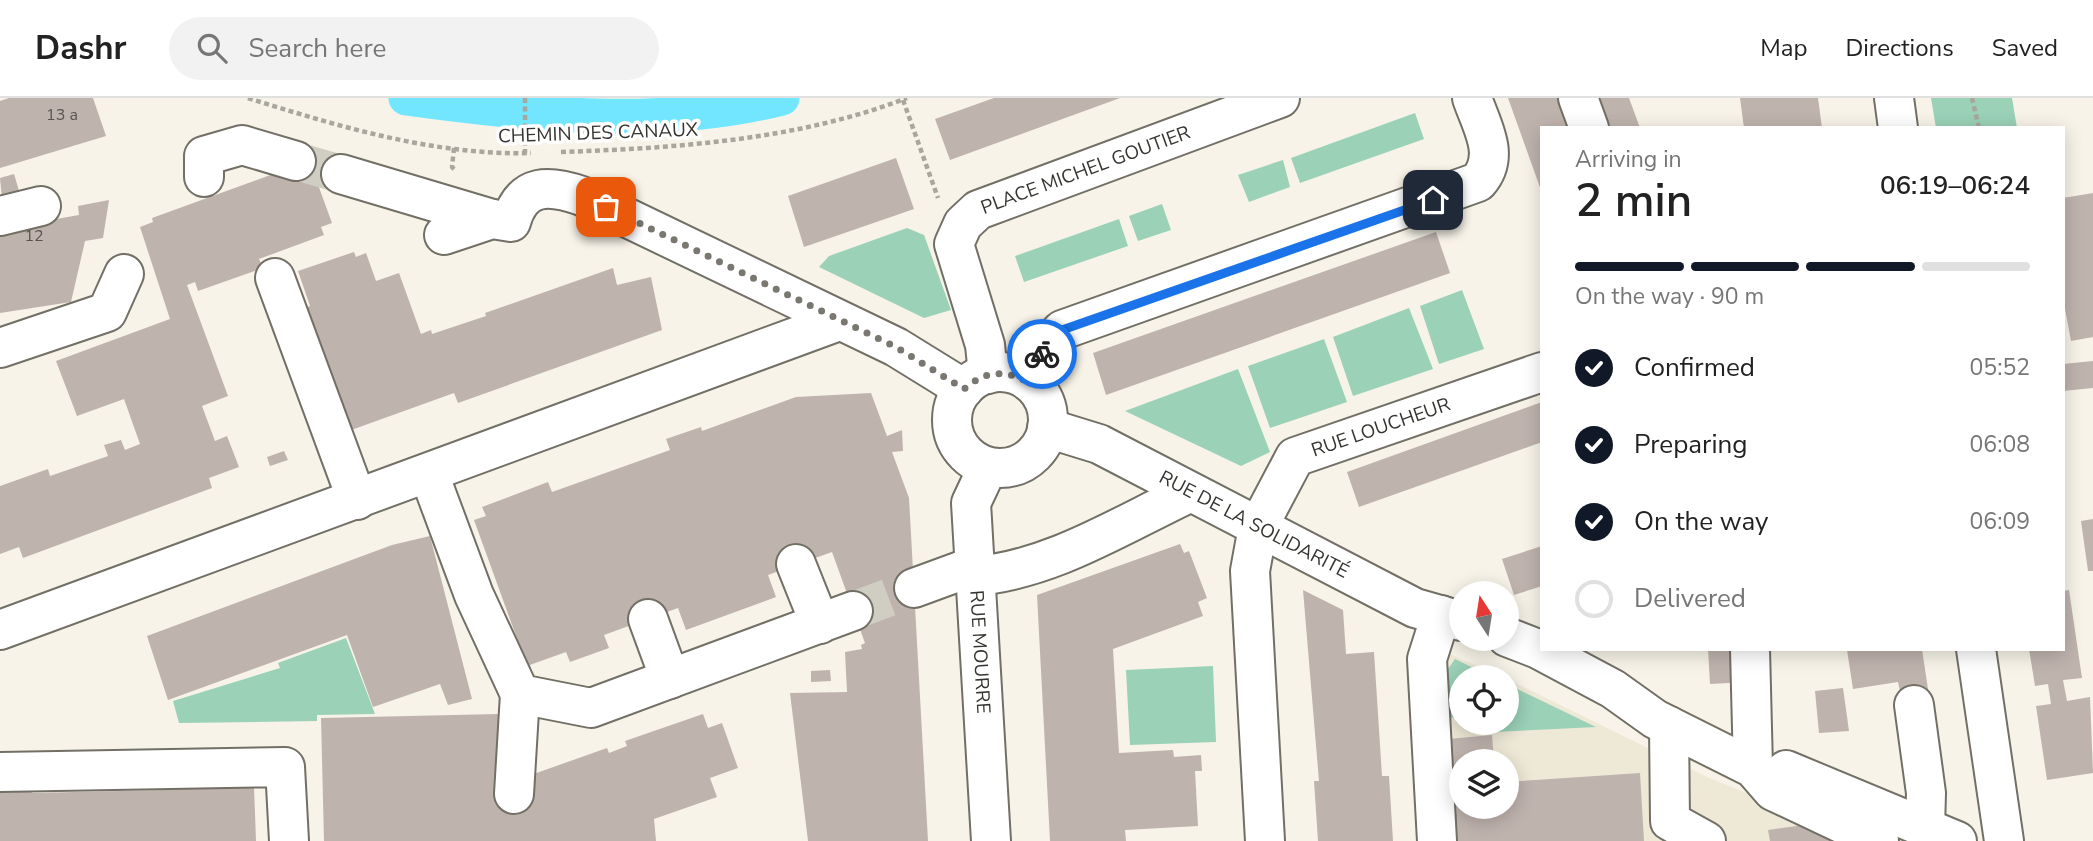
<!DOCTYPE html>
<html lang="en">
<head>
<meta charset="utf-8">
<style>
	body { margin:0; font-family:"Nunito Sans",sans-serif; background:#f2f2f2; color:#222; height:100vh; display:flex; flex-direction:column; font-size:26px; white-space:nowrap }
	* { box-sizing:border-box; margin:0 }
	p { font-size:23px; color:#767676 }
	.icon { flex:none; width:38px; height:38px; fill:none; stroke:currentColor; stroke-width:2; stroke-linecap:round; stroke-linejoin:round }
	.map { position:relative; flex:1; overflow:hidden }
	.side { position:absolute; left:1540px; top:28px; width:525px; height:525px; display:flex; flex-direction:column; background:#fff; border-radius:0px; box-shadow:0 4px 18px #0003 }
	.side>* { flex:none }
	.needle { width:46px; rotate:348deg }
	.tools { position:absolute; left:1449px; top:483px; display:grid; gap:14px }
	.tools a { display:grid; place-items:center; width:70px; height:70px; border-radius:50%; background:#fff; box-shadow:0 4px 18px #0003; font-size:35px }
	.pin { position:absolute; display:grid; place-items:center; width:60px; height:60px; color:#fff; margin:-30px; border-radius:14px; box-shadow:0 4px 10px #0006 }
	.courier { position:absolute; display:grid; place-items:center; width:70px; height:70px; margin:-35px; border:5px solid #1a73e8; border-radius:50%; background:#fff; color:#222; box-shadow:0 2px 9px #0007 }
	.overview em { font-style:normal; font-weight:600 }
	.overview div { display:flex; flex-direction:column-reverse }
	.overview { display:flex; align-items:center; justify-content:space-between; height:119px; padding:0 35px }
	h1 { font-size:46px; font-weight:600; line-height:52px }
	.bar { display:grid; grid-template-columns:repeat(4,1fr); gap:10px 7px; align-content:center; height:84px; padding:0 35px }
	.bar i { height:9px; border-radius:5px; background:#e0e0e0 }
	.bar .selected { background:#111827 }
	.bar p { grid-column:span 4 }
	ol { padding:0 35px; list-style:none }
	li { display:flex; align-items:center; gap:21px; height:77px }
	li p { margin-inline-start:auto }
	li .icon { padding:7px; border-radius:50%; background:#111827; color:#fff; stroke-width:4 }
	li:last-child { color:#767676 }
	li i { width:38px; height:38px; border:4px solid #e0e0e0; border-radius:50% }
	header { display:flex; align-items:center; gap:42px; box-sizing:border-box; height:98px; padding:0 35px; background:#fff; border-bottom:2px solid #e0e0e0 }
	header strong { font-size:33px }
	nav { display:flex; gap:38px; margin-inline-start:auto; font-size:24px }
	.search { width:490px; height:63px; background:#f2f2f2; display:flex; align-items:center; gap:18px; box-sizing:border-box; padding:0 24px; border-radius:38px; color:#767676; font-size:26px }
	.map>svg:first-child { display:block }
</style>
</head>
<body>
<header>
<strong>Dashr</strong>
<div class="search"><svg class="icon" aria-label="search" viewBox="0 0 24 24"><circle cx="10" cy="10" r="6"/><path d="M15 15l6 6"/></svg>Search here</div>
<nav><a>Map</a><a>Directions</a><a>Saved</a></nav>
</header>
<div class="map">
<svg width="2093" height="743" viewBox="0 0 2093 743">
	<rect width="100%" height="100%" fill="#f7f3e8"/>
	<path fill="#eee9d6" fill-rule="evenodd" d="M1417 542 1503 579H1461V625H1507V581L1707 679 1866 743H1421ZM1461 663H1507V709H1461Z"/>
	<g fill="#9ad1b7">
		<polygon points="1931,0 2012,0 2017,30 1936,30"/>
		<polygon points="1415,15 1424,41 1300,85 1291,60"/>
		<polygon points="1283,62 1290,89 1249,104 1238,77"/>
		<polygon points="1162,106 1171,132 1138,143 1129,118"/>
		<polygon points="1119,121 1128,148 1024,184 1015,158"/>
		<polygon points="907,130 924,137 951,212 924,220 819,169 829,158"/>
		<polygon points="1462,192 1484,251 1439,266 1420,208"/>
		<polygon points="1409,210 1433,271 1353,298 1333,239"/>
		<polygon points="1324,241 1347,304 1270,330 1248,268"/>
		<polygon points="1238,271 1270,354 1241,368 1125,313"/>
		<polygon points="346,540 375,616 317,617 317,623 179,625 173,603 280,570 278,565"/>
		<polygon points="1455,561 1492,579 1461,579 1461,619 1444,620 1442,580"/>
		<polygon points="1213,568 1216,644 1130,647 1126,572"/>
		<polygon points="1507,586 1596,629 1474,635 1473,625 1507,625"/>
	</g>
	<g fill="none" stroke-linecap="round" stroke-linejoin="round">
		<path stroke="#71e6fe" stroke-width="35" d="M406 0C529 17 660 31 782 0"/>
	</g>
	<g fill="#bfb3ae">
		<polygon points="9,0 93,0 106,38 0,70 0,3"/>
		<polygon points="994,0 1120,0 950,62 935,21"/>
		<polygon points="1508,0 1558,0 1568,30 1542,30 1542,95"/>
		<polygon points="1598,0 1629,0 1640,30 1608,30"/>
		<polygon points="1740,0 1818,0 1822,30 1744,30"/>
		<polygon points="896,60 914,111 804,149 788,98"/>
		<polygon points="306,64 310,65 332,125 321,129 324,137 259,161 263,170 198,193 195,184 187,187 228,298 202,308 215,343 227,338 239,369 209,380 212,390 23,460 19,449 0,456 0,388 48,371 50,378 108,358 104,347 121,342 125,352 140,346 124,301 77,318 56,263 170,221 140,129 153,124 152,120"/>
		<polygon points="14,76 20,96 2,101 0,80"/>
		<polygon points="2093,95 2093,239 2071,243 2063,200 2063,100"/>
		<polygon points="109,102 103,140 85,143 71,204 0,215 0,131 79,117 78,108"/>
		<polygon points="1436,134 1450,175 1106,297 1093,255"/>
		<polygon points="354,154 356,159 366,155 376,183 399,175 421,236 431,232 432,236 486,218 485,215 613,170 617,187 651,179 662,232 458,305 454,295 343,335 299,212 310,208 298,173"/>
		<polygon points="2093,263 2093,290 2063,293 2063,266"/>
		<polygon points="871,295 887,338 902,332 903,353 892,354 909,400 928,743 808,743 790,595 847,594 845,554 862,551 861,547 865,545 832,454 768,477 776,499 686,532 678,510 604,537 609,550 570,564 566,554 527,568 474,422 486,418 482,409 548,384 552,394 670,352 666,341 701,329 702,333 796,299"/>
		<polygon points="1542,304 1542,344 1359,409 1347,374"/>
		<polygon points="284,353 288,362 270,368 267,359"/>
		<polygon points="2093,421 2093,473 2088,473 2081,423"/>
		<polygon points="430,438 472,601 448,607 440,586 373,609 347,537 168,602 147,538 392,447"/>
		<polygon points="1180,446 1184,455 1189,453 1207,500 1198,504 1203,518 1113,551 1119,655 1173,652 1174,659 1201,657 1202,673 1195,673 1198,728 1125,732 1126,743 1050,743 1037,497"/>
		<polygon points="1542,448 1542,488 1514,497 1502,461"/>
		<polygon points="1303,492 1343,512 1346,556 1374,554 1382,678 1389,678 1393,743 1318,743 1314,683 1319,683"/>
		<polygon points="2069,492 2082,580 2063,582 2067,603 2090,599 2093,675 2047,682 2036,608 2051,606 2048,586 2035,588 2029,551 2063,551 2063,493"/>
		<polygon points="1708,551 1745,551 1748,584 1710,586"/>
		<polygon points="1922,551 1929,598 1902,602 1898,584 1853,591 1847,552"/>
		<polygon points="830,572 831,583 811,584 811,573"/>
		<polygon points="1843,590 1849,633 1819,635 1815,593"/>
		<polygon points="498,616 501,695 528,678 607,650 609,655 627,648 625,643 703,616 708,630 722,625 738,670 710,680 717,699 654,721 656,743 324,743 321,620"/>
		<polygon points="1492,637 1494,663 1461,663 1461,709 1507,709 1507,684 1640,675 1644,743 1455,743 1448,641"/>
		<polygon points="185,682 185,691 254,689 256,743 0,743 0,687 31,686 32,695 161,692 161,683"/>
		<polygon points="1804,727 1844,743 1770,743 1768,732"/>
	</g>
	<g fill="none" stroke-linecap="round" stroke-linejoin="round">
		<g stroke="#d0cdc3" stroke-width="38" stroke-dasharray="38 19" stroke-linecap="butt">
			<polyline points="296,63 341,76"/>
			<polyline points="853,513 914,490"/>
		</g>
		<defs>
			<g id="minor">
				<polyline points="1578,0 1589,30"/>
				<polyline points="1894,0 1898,30"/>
				<polyline points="341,76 492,121"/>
				<polyline points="204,79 204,58 242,47 296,63"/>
				<polyline points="0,118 41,108"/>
				<path d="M444 137 492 121 511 124C522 84 550 87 582 98L896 249 964 291"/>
				<polyline points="275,180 357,402"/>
				<polyline points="0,250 107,214 124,176"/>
				<circle cx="1000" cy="322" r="48"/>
				<path id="s1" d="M988 276 985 247 954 146 963 126 978 112 1280 0"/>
				<path d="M1029 284 1043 252 1062 232 1478 84C1501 58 1482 29 1472 0"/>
				<path id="s2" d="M1047 330 1099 346 1415 510 1461 523"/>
				<path id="s3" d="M988 369 971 405 991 743"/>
				<polyline points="429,376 474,497 520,596 591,610 853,513"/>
				<polyline points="796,466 820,526"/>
				<path d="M975 478C1051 472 1121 427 1189 395"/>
				<polyline points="914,490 974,468"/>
				<polyline points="648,521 670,581"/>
				<polyline points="0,532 839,223"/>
				<polyline points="1507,539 1538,551 1613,591 1655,621 1753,670 1773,693 1879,743"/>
				<polyline points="1750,551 1753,670"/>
				<polyline points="1976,551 2004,743"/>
				<polyline points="1914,607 1926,695 1925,730"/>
				<polyline points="1669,628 1670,723 1706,743"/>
				<polyline points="1786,672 1957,743"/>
				<polyline points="0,674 285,669 289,743"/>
				<polyline points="514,696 520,596"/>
				<path id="s4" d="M1265 743 1250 473 1258 429 1295 359 1542 274"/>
				<polyline points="1437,743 1427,561 1441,517"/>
			</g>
		</defs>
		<use href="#minor" stroke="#726f66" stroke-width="42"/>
		<g stroke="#a9a69e" stroke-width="4.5" stroke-dasharray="5 3.5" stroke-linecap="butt">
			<path d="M248 0C337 28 436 58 531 55"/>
			<polyline points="525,0 525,55"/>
			<polyline points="1972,0 1979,30"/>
			<polyline points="903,2 938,100"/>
			<polyline points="454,50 452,69 455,72"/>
			<path d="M561 54C677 50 798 42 907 0"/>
		</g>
		<use href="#minor" stroke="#fff" stroke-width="38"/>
	</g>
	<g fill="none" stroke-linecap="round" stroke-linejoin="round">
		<path stroke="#797770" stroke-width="7" stroke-dasharray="0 12.6" d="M606 109 896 249 964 291C985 273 1004 271 1028 284L1042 256"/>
		<polyline stroke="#1a73e8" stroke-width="9" points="1042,256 1062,232 1433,102"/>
	</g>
	<g text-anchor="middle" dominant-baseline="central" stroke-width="7" stroke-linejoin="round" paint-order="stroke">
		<g font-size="16" fill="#585450">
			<text x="62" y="17">13 a</text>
			<text x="34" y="138">12</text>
		</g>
		<g font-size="19" fill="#353430" stroke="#fff">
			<text transform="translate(598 35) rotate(-2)">CHEMIN DES CANAUX</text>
			<text stroke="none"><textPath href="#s1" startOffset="292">PLACE MICHEL GOUTIER</textPath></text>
			<text stroke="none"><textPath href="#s4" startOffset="485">RUE LOUCHEUR</textPath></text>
			<text stroke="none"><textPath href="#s2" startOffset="229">RUE DE LA SOLIDARITÉ</textPath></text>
			<text stroke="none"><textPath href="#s3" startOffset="189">RUE MOURRE</textPath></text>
		</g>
	</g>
</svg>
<div class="tools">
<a><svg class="needle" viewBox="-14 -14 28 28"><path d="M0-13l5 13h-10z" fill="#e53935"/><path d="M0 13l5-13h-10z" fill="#767676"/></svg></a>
<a><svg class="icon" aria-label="locate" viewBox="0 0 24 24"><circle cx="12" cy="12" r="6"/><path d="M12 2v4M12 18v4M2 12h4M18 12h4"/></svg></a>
<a><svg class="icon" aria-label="layers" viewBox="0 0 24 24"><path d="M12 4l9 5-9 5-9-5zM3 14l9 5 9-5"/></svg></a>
</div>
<div class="pin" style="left:606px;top:109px;background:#ea580c"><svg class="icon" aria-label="bag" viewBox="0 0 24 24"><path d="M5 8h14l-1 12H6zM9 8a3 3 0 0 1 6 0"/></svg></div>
<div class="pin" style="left:1433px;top:102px;background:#1f2937"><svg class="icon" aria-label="home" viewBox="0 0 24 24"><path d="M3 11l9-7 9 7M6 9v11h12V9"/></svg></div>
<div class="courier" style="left:1042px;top:256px"><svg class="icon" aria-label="bike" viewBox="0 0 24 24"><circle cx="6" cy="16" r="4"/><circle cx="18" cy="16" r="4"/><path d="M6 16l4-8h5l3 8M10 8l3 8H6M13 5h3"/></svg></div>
<section class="side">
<div class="overview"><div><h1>2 min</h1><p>Arriving in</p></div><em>06:19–06:24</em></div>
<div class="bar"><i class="selected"></i><i class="selected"></i><i class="selected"></i><i></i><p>On the way · 90 m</p></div>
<ol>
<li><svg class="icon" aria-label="check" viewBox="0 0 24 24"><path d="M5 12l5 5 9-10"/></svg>Confirmed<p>05:52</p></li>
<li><svg class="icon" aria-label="check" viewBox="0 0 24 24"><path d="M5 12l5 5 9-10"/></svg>Preparing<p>06:08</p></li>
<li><svg class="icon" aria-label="check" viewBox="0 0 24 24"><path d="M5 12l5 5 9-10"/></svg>On the way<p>06:09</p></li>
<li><i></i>Delivered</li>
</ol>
</section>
</div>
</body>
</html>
